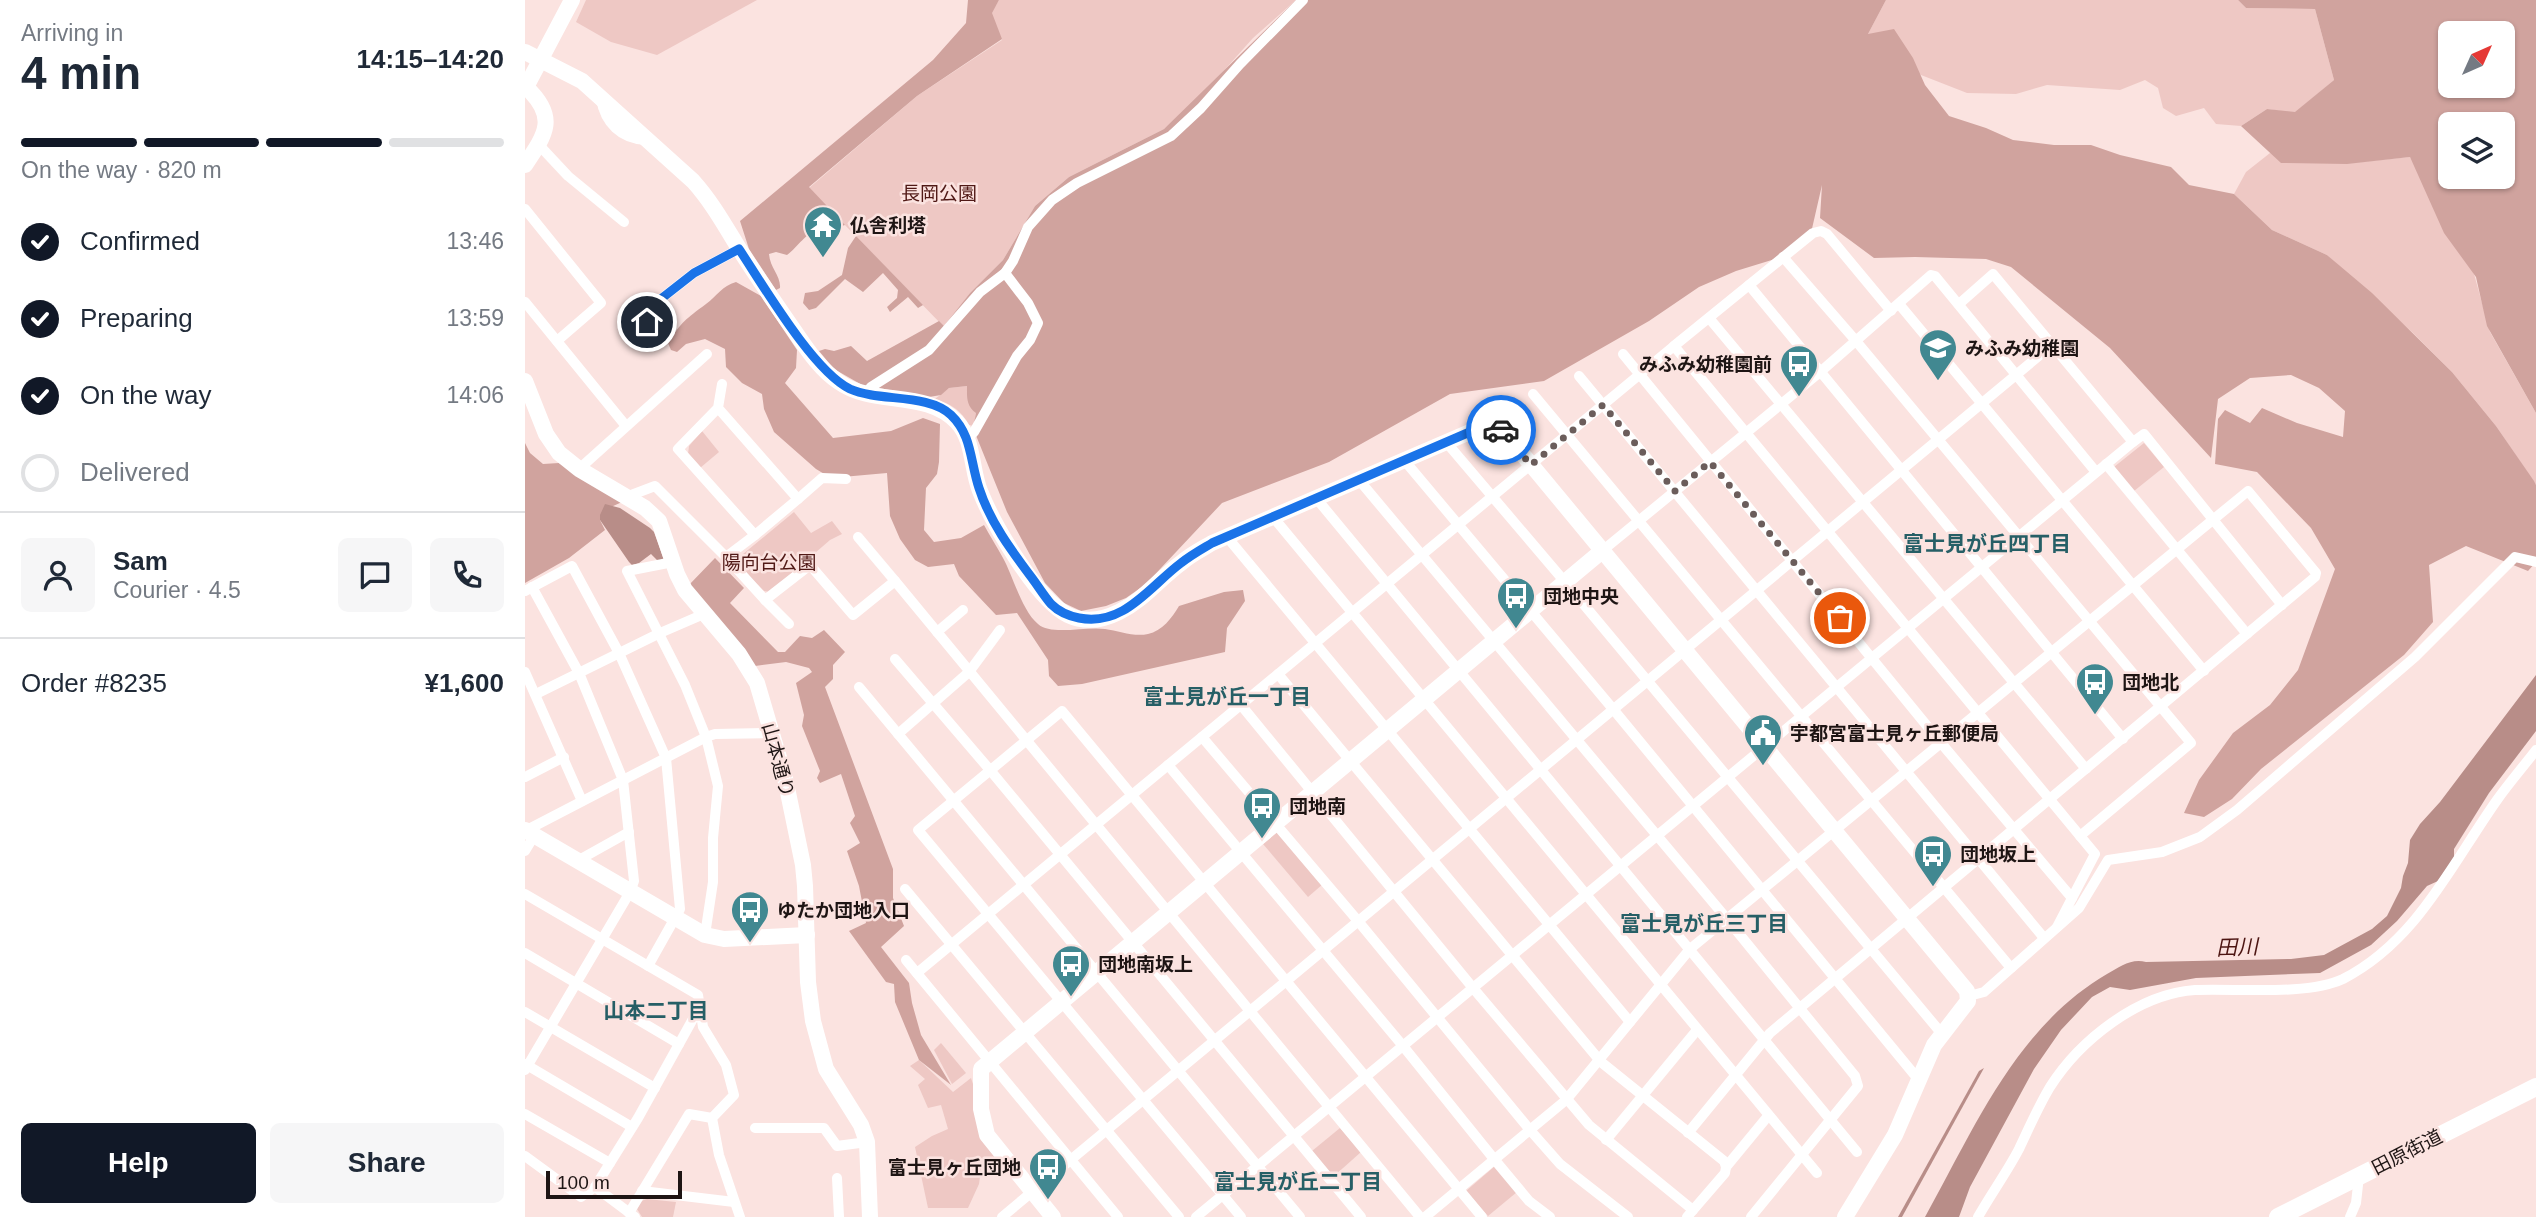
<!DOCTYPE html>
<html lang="en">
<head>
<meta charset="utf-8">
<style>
	body { margin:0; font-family:Helvetica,"Noto Sans JP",sans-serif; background:#f6f6f7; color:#1f2937; height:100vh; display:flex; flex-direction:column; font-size:26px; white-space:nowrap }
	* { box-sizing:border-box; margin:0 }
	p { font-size:23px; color:#747a83 }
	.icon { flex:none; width:38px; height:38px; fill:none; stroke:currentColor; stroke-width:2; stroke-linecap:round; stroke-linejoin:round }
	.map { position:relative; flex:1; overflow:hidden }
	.side { display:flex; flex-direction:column; background:#fff; width:525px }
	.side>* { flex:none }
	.needle { width:46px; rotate:45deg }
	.fabs { position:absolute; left:1913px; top:21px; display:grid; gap:14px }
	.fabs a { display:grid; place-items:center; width:77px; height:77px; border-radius:10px; background:#fff; box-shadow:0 2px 5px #0004; font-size:35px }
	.scale { position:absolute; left:21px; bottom:18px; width:136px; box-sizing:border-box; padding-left:7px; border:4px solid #1e1514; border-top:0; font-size:19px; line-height:24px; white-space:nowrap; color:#1e1514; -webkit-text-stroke:5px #fbe3e0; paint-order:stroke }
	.pin { position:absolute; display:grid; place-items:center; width:60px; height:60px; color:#fff; margin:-30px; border:4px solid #fff; border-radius:50%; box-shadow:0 2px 7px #0007 }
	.courier { position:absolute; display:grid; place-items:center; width:70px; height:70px; margin:-35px; border:5px solid #1a73e8; border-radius:50%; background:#fff; color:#222; box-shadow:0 2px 9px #0007 }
	.summary em { font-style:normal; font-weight:800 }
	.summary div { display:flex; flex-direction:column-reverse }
	.summary { display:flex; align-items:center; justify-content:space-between; height:119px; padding:0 21px }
	h1 { font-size:46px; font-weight:800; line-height:52px }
	.bar { display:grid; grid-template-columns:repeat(4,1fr); gap:10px 7px; align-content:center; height:84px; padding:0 21px }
	.bar i { height:9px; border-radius:5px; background:#e0e1e3 }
	.bar .active { background:#111827 }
	.bar p { grid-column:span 4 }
	.line { display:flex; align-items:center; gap:18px; padding:0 21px; border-top:2px solid #e0e1e3 }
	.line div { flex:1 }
	.round { display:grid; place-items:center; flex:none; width:74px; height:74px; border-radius:10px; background:#f6f6f7 }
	ol { padding:0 21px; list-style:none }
	li { display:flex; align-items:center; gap:21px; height:77px }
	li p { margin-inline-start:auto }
	li .icon { padding:7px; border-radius:50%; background:#111827; color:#fff; stroke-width:4 }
	li:last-child { color:#747a83 }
	li i { width:38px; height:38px; border:4px solid #e0e1e3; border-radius:50% }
	.cta { display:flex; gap:14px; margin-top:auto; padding:14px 21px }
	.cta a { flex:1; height:80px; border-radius:10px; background:#111827; color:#fff; font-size:28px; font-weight:800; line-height:80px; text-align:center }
	.cta a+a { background:#f6f6f7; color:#1f2937 }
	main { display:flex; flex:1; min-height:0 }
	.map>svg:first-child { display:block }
</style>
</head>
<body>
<main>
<section class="side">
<div class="summary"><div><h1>4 min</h1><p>Arriving in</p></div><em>14:15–14:20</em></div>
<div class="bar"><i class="active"></i><i class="active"></i><i class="active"></i><i></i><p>On the way · 820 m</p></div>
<ol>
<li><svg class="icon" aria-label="check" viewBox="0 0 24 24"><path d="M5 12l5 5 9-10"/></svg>Confirmed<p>13:46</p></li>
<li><svg class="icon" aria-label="check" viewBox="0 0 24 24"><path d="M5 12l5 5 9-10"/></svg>Preparing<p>13:59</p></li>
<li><svg class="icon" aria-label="check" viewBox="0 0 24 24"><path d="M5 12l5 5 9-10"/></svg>On the way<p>14:06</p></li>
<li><i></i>Delivered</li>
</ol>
<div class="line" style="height:126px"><a class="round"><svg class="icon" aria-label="person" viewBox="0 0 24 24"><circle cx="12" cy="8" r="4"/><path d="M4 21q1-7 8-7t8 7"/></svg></a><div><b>Sam</b><p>Courier · 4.5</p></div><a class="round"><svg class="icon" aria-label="chat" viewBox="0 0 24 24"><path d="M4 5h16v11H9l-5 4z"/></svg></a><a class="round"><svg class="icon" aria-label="phone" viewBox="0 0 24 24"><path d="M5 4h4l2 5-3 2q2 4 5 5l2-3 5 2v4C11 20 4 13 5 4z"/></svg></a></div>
<div class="line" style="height:91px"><div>Order #8235</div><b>¥1,600</b></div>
<div class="cta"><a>Help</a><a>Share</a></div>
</section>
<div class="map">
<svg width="2011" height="1217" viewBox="0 0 2011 1217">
	<rect width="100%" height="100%" fill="#fbe3e0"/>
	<g fill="#eec8c4">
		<polygon points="61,0 232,0 132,55 86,42 51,22"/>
		<polygon points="474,0 771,0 728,38 670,103 639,129 544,177 510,206 478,260 445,293 419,327 284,188 392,96 477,40 466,13"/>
		<polygon points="1361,0 1713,0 1721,8 1790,9 1809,80 1770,113 1742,109 1716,126 1691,124 1679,108 1651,116 1638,108 1633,88 1620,80 1595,90 1522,85 1491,94 1442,93 1396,75 1343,34"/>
		<polygon points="1745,153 1823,163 1885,157 1949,274 1965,332 2011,413 2011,485 1971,426 1927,372 1887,332 1802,255 1747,230 1709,194 1721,172"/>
		<path d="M442 386 451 413 449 426 444 425C436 410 426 404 410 399L424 388Z"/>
		<polygon points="177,431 194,452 175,468 163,454 164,446"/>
		<polygon points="1619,443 1639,467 1609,491 1589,467"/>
		<polygon points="269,512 286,533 307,521 317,534 305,540 245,592 239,591 212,565 212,559"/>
		<polygon points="751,833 754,833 798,884 783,897 738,844"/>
		<polygon points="416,1043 441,1073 427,1084 409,1050"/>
		<polygon points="394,1060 428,1092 446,1078 448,1084 470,1156 456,1169 454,1184 443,1208 403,1208 390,1147 407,1136 423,1129 416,1105 403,1108 393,1085 400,1079 385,1066"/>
		<polygon points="815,1128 836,1152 808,1177 787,1151"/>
		<polygon points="970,1166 992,1192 963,1216 941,1191"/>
		<polygon points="122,1199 151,1202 148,1217 117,1217 112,1209 116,1201"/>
	</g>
	<g fill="#d0a39e" fill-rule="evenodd">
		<path d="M443 0H474L467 13 477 39 392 96 284 187 320 225C311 228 304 227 295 229 281 232 273 247 262 255L251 252 244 254C245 268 256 276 255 288L251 290 224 249 215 221 408 60 441 23Z"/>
		<path d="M771 0H1361L1343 34 1369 29 1388 58 1400 85 1424 116 1461 128 1488 140 1529 145H1566L1595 155 1646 167 1664 185 1709 194 1747 230 1802 255 1847 293 1927 372 1971 426 2009 481 2011 485V562L2003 571 1941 546 1904 565 1908 622 1879 655 1736 769 1707 799 1679 817 1659 813 1674 780 1708 733 1745 705 1773 670 1810 569 1786 528 1732 472 1690 464 1693 419 1700 410 1725 423 1737 408 1772 423 1818 437 1820 411 1794 388 1766 375 1725 378 1693 399 1686 458 1585 348 1486 267 1461 259 1390 257 1349 258 1295 218 1297 185 1286 233 1250 259 1211 271 1174 287 1124 321 1019 381 925 394 804 462 697 503 621 584 601 598 581 606 556 611 539 603 520 583 482 512 448 428 451 413C441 406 442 397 442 386L424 388 416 395 404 397 337 385 309 369 294 351 300 349 309 351 326 346 342 361 414 321 419 326 445 293 478 260 510 206 544 177 639 129Z"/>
		<path d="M1713 0H2011V413L1962 326 1951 277 1919 233 1885 157 1822 164 1756 163 1716 126 1742 109 1770 112 1809 80 1790 9 1721 8ZM1925 33H1978V86H1925ZM1925 124H1978V177H1925Z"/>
		<polygon points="331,236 398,305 393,308 383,297 365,312 362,307 372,298 373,290 358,273 338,292 320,279 291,308 284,310 278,303 280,293 293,291 317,275 323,248"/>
		<path d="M211 282 236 296 272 350 271 368 260 383 308 438 366 431 398 418 415 424 414 462 412 474 401 488 399 530 409 542 436 538 459 525C465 536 472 547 478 558 488 576 497 611 513 624 526 636 561 626 580 629 594 631 609 637 623 634 637 631 647 618 654 606L699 592 718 590 720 601 702 628 700 652 557 684 533 686 524 676 523 660 492 613 471 615 434 576 429 564 403 567 390 560 375 539 365 516 362 473 306 478 291 469 249 432 239 409 237 394 217 383 201 367 200 349 180 339 161 344 152 352 146 350 143 343C156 322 161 319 181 304 192 296 197 286 211 282Z"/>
		<polygon points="0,443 5,453 18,464 34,463 97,502 86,507 75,520 80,530 44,558 0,583"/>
		<polygon points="190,558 219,588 205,603 253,652 260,652 275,636 287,638 299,630 320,652 308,665 308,679 300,687 368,869 368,898 379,926 356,947 384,983 387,1003 396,1035 426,1085 394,1060 370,1002 369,984 361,982 324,931 341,923 334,886 322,851 335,843 325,823 330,816 316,774 295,783 292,778 295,771 277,726 279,715 271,683 287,672 284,668 261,662 230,666 163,586"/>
	</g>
	<g fill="#b88d88">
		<polygon points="80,504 95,508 125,528 129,532 139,560 133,561 126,554 114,563 107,565 104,562 75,520 75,515"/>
		<path d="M2011 675V731L1964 793 1929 849V858L1913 881 1902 886 1872 921 1846 945 1795 973 1671 978 1605 990 1585 987 1567 997 1536 1030 1509 1069 1445 1187 1434 1217H1400C1449 1129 1491 1027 1582 974 1595 967 1606 958 1621 962L1766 959 1799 955 1847 929 1862 916 1876 888 1878 876 1883 863 1885 840 1895 824 1915 802Z"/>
		<polygon points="1459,1068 1377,1217 1373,1217 1454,1071"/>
	</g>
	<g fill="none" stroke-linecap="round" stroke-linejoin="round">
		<g stroke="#fff" stroke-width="10">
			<path d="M76 99C80 123 96 139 121 140"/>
			<polyline points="14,145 43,176 99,222"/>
			<polyline points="0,209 76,303 32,341"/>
			<polyline points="1258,257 1331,341 1666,743 1555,836"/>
			<polyline points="1224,285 1598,739"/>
			<polyline points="0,302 101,426"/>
			<polyline points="1374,304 1679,671"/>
			<polyline points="1184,318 1561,769"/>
			<polyline points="112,333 131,312 132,302 169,273 214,249"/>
			<polyline points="1149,346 1288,233 1296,231 1302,234 1366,311"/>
			<polyline points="1098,354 1416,743 1547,898"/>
			<polyline points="1054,376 1519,938"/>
			<polyline points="340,394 346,387 404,350 455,292 480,273 488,261 503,227 527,200 552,183 646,136 676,108 715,64 778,0"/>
			<polyline points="1008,394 1486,968"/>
			<polyline points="193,408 273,499 230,535 153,449 193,408 197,384"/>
			<polyline points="443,438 449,432 492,356 505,340 513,323 503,303 480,273"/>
			<polyline points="921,442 1040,582 1417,1034"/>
			<polyline points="1608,442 1619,434 1757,605"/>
			<polyline points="879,460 1088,709 1393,1079"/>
			<polyline points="1581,464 1722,634"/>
			<polyline points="54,469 182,354"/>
			<polyline points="834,480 1202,919 1330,1076 1333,1086 1226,1217"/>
			<polyline points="101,497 130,486 201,557 240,600 285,565 328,615 370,581 895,1217"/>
			<polyline points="791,498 1332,1152"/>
			<polyline points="273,499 297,478 321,479"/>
			<polyline points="748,517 1292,1173"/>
			<polyline points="333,537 370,581"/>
			<polyline points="702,537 1105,1022"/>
			<polyline points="1077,551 1294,373 1406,275 1410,276 1571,472"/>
			<polyline points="201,557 230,535"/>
			<polyline points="148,562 102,571 160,685 181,737 193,786 188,838 188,882 180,935"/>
			<polyline points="0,591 47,566 94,653 141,758 155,909 123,966"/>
			<polyline points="240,600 264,624"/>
			<polyline points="412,632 438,610"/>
			<polyline points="370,659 465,770 836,1217"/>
			<polyline points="0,672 57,801"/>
			<polyline points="753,674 1076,1062 1199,1161 1201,1167 1200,1173 1162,1217"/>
			<polyline points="334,687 775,1217"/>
			<polyline points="11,694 135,633 179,614"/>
			<polyline points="716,705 948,988 1064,1125 1168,1210"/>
			<polyline points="373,734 444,672 475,630"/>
			<polyline points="677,737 833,921 1005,1130 1035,1164 1103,1217"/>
			<polyline points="643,765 878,1046 969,1159 1004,1201 1025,1217"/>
			<polyline points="0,777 39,757"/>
			<polyline points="0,831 181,737 190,734 246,733"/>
			<polyline points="0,851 9,836"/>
			<polyline points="52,861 104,832"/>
			<polyline points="380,889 654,1217"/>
			<polyline points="0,894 173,995 178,1027 201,1065 209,1095 187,1118 194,1155 215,1217"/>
			<polyline points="0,953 154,1044"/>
			<polyline points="381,960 593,1217"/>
			<polyline points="392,973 1149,346 1570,854 1532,927"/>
			<polyline points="1444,996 1459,992 1554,908 1583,860 1637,852 1675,837 1712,810 1890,657 1990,557 2011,562"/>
			<polyline points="0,1012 130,1088"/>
			<polyline points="0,1064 107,1127"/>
			<polyline points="0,1070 105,892 109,881 98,780 54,673 7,587"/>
			<polyline points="0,1114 85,1163"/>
			<polyline points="230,1128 299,1128 312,1146 342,1142"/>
			<polyline points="1081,1140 1172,1030"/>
			<polyline points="0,1156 56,1197 70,1187"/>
			<polyline points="1201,1167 1243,1116"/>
			<polyline points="312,1178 314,1217"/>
			<polyline points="117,1191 209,1202"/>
			<polyline points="104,1213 164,1114 187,1118"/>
			<polyline points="110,1217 70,1187 113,1118 174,1008"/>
			<polyline points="477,1217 1527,345"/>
			<polyline points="671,1217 1608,442 1468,274 1434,304"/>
			<polyline points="716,1217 393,830 537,711 957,1217"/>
			<polyline points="900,1217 1041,1100 1165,949 1723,491 1791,573 1790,577 1245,1033 1163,1133"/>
			<path d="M1453 1217C1466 1194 1482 1172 1494 1149 1504 1128 1513 1107 1525 1087 1555 1040 1613 994 1670 990 1710 988 1782 996 1818 979 1892 941 1926 865 1972 800 1984 783 1998 767 2011 750"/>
			<polyline points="1825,1217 1831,1203 1834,1176"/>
		</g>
		<g stroke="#fff" stroke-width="16">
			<path d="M0 52 57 81 168 181C186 201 199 224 213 247 230 274 248 300 266 326 280 346 294 369 314 382 349 407 401 389 432 422 449 440 446 469 455 491 468 524 512 600 543 615 560 623 578 620 594 612 619 600 634 579 656 563 665 555 677 549 687 543L961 425H969L980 433 1442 991 1443 1001 1409 1045 1370 1135 1320 1217"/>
			<polyline points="0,89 47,0"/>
			<path d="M0 165C21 134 33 117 1 87"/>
			<polyline points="0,381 21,434 34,453 54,469 120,508 134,521 152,574 160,590 214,654 232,683 260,778 278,865 280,886 283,982 288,1021 301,1069 336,1125 342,1142 345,1217"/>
			<polyline points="0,830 180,935 199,939 282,935"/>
			<polyline points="528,1217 462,1135 456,1109 456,1069 1077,551"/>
		</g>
		<polyline stroke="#fff" stroke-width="18" points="1753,1217 2011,1087"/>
	</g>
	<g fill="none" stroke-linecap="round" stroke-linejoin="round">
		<polyline stroke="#6b5d5b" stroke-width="7" stroke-dasharray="0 12.6" points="976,430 1006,465 1078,405 1150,491 1185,462 1315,618"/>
		<path stroke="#1a73e8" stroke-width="9" d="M122 322 131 312 132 302 169 273 214 249C238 285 288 371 325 389 354 402 403 393 426 415 447 435 445 461 454 488 465 522 486 550 507 578 513 586 519 596 526 604 533 611 544 616 554 618 599 627 625 586 656 563 666 555 677 549 687 543L961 425H969L976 430"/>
	</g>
	<defs>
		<symbol id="temple-pin" viewBox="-11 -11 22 30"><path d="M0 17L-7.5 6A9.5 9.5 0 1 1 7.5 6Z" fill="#418891" stroke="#fbe3e0"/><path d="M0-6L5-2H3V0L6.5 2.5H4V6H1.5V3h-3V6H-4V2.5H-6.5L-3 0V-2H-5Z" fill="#fff"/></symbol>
		<symbol id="school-pin" viewBox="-11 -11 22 30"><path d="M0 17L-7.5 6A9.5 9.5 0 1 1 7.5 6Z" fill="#418891" stroke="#fbe3e0"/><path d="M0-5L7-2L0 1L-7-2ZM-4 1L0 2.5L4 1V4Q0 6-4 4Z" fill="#fff"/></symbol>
		<symbol id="bus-pin" viewBox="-11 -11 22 30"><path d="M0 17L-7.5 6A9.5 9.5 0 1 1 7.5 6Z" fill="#418891" stroke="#fbe3e0"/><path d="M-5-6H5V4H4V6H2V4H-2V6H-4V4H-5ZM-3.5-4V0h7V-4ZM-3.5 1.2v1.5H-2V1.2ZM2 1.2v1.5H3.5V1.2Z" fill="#fff"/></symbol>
		<symbol id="civic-pin" viewBox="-11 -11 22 30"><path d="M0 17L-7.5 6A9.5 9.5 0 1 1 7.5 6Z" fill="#418891" stroke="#fbe3e0"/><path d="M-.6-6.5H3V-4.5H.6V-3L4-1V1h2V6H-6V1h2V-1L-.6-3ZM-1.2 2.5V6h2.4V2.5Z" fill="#fff"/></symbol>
	</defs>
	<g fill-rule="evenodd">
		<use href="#temple-pin" x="276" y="203" width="44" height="60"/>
		<use href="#school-pin" x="1391" y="326" width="44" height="60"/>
		<use href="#bus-pin" x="1252" y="342" width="44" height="60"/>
		<use href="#bus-pin" x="969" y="574" width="44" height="60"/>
		<use href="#bus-pin" x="1548" y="660" width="44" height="60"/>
		<use href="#civic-pin" x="1216" y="711" width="44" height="60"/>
		<use href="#bus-pin" x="715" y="784" width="44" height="60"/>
		<use href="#bus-pin" x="1386" y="832" width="44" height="60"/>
		<use href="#bus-pin" x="203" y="888" width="44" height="60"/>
		<use href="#bus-pin" x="524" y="942" width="44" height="60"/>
		<use href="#bus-pin" x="501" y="1145" width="44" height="60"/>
	</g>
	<g text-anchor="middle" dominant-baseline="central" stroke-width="5" stroke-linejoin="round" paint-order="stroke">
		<g font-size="19" fill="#501916" stroke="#fbe3e0">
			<text x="414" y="193">長岡公園</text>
			<text x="244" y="562">陽向台公園</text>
		</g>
		<g font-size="19" font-weight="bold" fill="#1e1514" stroke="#fbe3e0" text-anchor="start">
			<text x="325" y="225">仏舎利塔</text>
			<text x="1440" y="348">みふみ幼稚園</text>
			<text x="1247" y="364" text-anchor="end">みふみ幼稚園前</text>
			<text x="1018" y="596">団地中央</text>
			<text x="1597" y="682">団地北</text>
			<text x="1265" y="733">宇都宮富士見ヶ丘郵便局</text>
			<text x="764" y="806">団地南</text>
			<text x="1435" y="854">団地坂上</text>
			<text x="252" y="910">ゆたか団地入口</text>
			<text x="573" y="964">団地南坂上</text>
			<text x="496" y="1167" text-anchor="end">富士見ヶ丘団地</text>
		</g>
		<g font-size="19" fill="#1e1514" stroke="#fbe3e0">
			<text transform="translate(253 760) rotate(75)">山本通り</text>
			<text transform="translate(1882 1152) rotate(-27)">田原街道</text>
		</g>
		<g font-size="21" font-weight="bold" fill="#265f66" stroke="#fbe3e0">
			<text x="1462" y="543">富士見が丘四丁目</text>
			<text x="702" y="696">富士見が丘一丁目</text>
			<text x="1179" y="923">富士見が丘三丁目</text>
			<text x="131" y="1010">山本二丁目</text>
			<text x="773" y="1181">富士見が丘二丁目</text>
		</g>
		<g font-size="21" font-style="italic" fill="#4c1512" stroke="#fbe3e0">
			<text transform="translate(1712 947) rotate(-2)">田川</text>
		</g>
	</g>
</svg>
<div class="fabs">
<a><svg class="needle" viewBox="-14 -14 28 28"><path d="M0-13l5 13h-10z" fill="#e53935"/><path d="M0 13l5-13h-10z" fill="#747a83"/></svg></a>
<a><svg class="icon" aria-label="layers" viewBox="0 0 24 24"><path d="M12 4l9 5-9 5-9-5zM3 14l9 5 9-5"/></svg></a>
</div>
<div class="scale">100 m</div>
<div class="pin" style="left:1315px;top:618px;background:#ea580c"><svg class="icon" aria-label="bag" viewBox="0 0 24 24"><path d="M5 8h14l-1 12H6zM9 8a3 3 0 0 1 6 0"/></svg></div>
<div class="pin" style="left:122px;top:322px;background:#1f2937"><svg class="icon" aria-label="home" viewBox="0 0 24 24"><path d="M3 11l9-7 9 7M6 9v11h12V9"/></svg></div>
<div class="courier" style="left:976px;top:430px"><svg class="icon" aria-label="car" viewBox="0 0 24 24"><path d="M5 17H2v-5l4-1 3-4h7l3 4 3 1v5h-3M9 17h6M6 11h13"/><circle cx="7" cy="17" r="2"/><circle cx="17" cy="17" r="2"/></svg></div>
</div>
</main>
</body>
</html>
